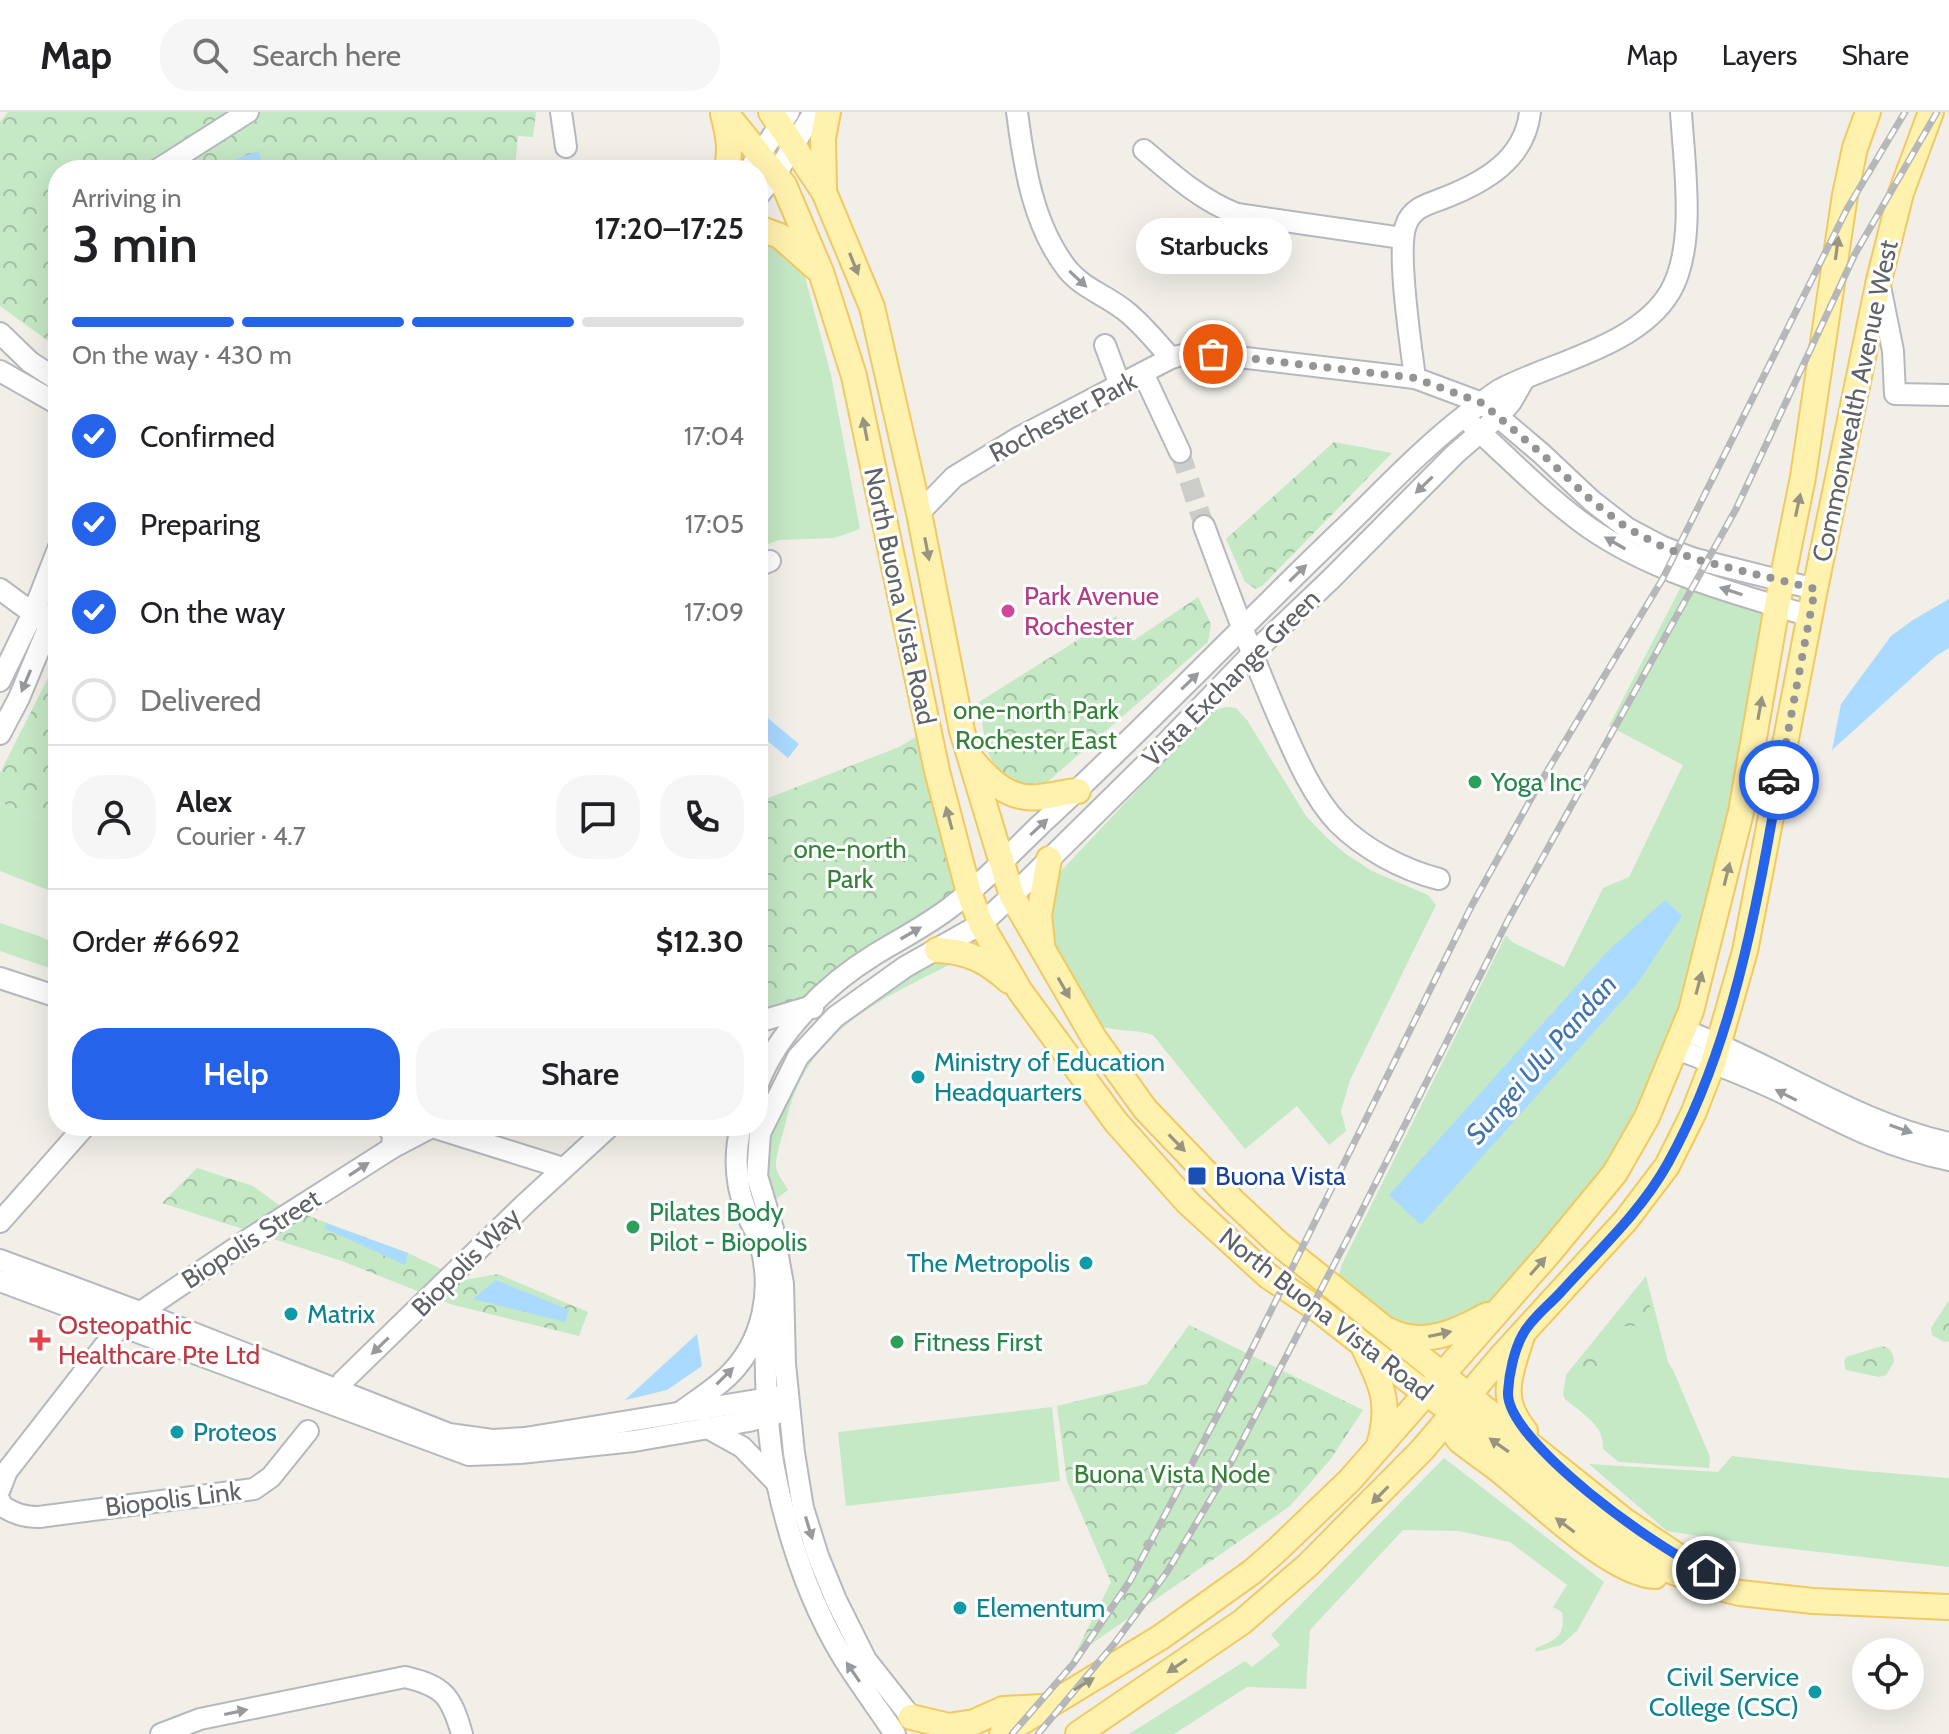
<!DOCTYPE html>
<html lang="en">
<head>
<meta charset="utf-8">
<style>
	body { margin:0; font-family:Cabin,sans-serif; background:#f6f6f6; color:#202124; height:100vh; display:flex; flex-direction:column; font-size:30px; white-space:nowrap }
	* { box-sizing:border-box; margin:0 }
	p { font-size:26px; color:#757577 }
	.icon { flex:none; width:44px; height:44px; fill:none; stroke:currentColor; stroke-width:2; stroke-linecap:round; stroke-linejoin:round }
	.map { position:relative; flex:1; overflow:hidden }
	.sheet { position:absolute; left:48px; top:48px; width:720px; height:976px; display:flex; flex-direction:column; background:#fff; border-radius:32px; box-shadow:0 8px 32px #0002 }
	.sheet>* { flex:none }
	.fabs { position:absolute; left:1852px; top:1526px; display:grid; gap:16px }
	.fabs a { display:grid; place-items:center; width:72px; height:72px; border-radius:50%; background:#fff; box-shadow:0 8px 32px #0002; font-size:40px }
	.pin { position:absolute; display:grid; place-items:center; width:68px; height:68px; color:#fff; margin:-34px; border:4px solid #fff; border-radius:50%; box-shadow:0 2px 8px #0007 }
	.courier { position:absolute; display:grid; place-items:center; width:80px; height:80px; margin:-40px; border:6px solid #2563eb; border-radius:50%; background:#fff; color:#222; box-shadow:0 2px 10px #0007 }
	.bubble { position:absolute; height:56px; border-radius:28px; background:#fff; box-shadow:0 8px 32px #0002; font-size:26px; font-weight:600; line-height:56px; text-align:center }
	.headline em { font-style:normal; font-weight:600 }
	.headline div { display:flex; flex-direction:column-reverse }
	.headline { display:flex; align-items:center; justify-content:space-between; height:136px; padding:0 24px }
	h1 { font-size:52px; font-weight:600; line-height:60px }
	.bar { display:grid; grid-template-columns:repeat(4,1fr); gap:12px 8px; align-content:center; height:96px; padding:0 24px }
	.bar i { height:10px; border-radius:6px; background:#e0e0e0 }
	.bar .active { background:#2563eb }
	.bar p { grid-column:span 4 }
	.line { display:flex; align-items:center; gap:20px; padding:0 24px; border-top:2px solid #e0e0e0 }
	.line div { flex:1 }
	.round { display:grid; place-items:center; flex:none; width:84px; height:84px; border-radius:32px; background:#f6f6f6 }
	ol { padding:0 24px; list-style:none }
	li { display:flex; align-items:center; gap:24px; height:88px }
	li p { margin-inline-start:auto }
	li .icon { padding:8px; border-radius:50%; background:#2563eb; color:#fff; stroke-width:4 }
	li:last-child { color:#757577 }
	li i { width:44px; height:44px; border:4px solid #e0e0e0; border-radius:50% }
	.primary-button { display:flex; gap:16px; margin-top:auto; padding:16px 24px }
	.primary-button a { flex:1; height:92px; border-radius:32px; background:#2563eb; color:#fff; font-size:32px; font-weight:600; line-height:92px; text-align:center }
	.primary-button a+a { background:#f6f6f6; color:#202124 }
	header { display:flex; align-items:center; gap:48px; box-sizing:border-box; height:112px; padding:0 40px; background:#fff; border-bottom:2px solid #e0e0e0 }
	header strong { font-size:38px }
	nav { display:flex; gap:44px; margin-inline-start:auto; font-size:28px }
	.search { width:560px; height:72px; background:#f6f6f6; display:flex; align-items:center; gap:20px; box-sizing:border-box; padding:0 28px; border-radius:32px; color:#757577; font-size:30px }
	.map>svg:first-child { display:block }
</style>
</head>
<body>
<header>
<strong>Map</strong>
<div class="search"><svg class="icon" aria-label="search" viewBox="0 0 24 24"><circle cx="10" cy="10" r="6"/><path d="M15 15l6 6"/></svg>Search here</div>
<nav><a>Map</a><a>Layers</a><a>Share</a></nav>
</header>
<div class="map">
<svg width="1949" height="1622" viewBox="0 0 1949 1622">
	<defs>
		<pattern id="forest-crowns" width="20" height="18" patternUnits="userSpaceOnUse" patternTransform="scale(2)"><rect width="20" height="18" fill="#c5e8c5"/><path d="M2 6a3 3 0 1 1 6 0M12 15a3 3 0 1 1 6 0" fill="none" stroke="#a3c0a4"/></pattern>
	</defs>
	<rect width="100%" height="100%" fill="#f1efe8"/>
	<g fill="#c5e8c5">
		<polygon points="758,132 767,132 803,157 831,263 860,417 834,426 779,428 758,436"/>
		<polygon points="1686,465 1777,494 1741,700 1647,1005 1500,1196 1399,1224 1334,1180 1342,1152 1506,823 1512,830 1564,855 1603,776 1629,765 1683,653 1609,614"/>
		<path d="M1226 595 1236 596 1247 608 1306 704 1327 726 1346 742 1372 759 1428 783 1436 793 1350 968 1341 999 1346 1019 1329 1033 1297 994 1245 1037 1153 923C1133 916 1114 921 1095 912L1046 825 1055 771 1062 758 1204 607 1216 598Z"/>
		<polygon points="0,690 58,715 58,782 0,759"/>
		<polygon points="0,811 39,824 58,833 58,859 0,839"/>
		<path d="M971 842C890 884 805 913 785 1014 782 1025 775 1044 776 1056 778 1063 785 1072 788 1078L756 1102 750 1066 798 945 905 855Z"/>
		<path d="M1646 1164 1668 1250 1674 1260 1710 1345 1709 1356 1619 1350 1603 1337C1605 1313 1581 1301 1565 1287L1563 1282 1566 1263Z"/>
		<polygon points="1052,1295 1060,1369 846,1394 838,1320"/>
		<polygon points="1732,1344 1852,1358 1949,1366 1949,1455 1758,1433 1667,1419 1589,1352 1718,1360"/>
		<path d="M1444 1346 1604 1470 1577 1519 1561 1533 1535 1540 1536 1536C1556 1528 1566 1524 1562 1500L1553 1495 1567 1473 1510 1430 1459 1419 1403 1418 1310 1518 1306 1577 1247 1575 1174 1622H1129L1245 1549 1252 1555 1280 1533 1271 1523Z"/>
	</g>
	<g fill="url(#forest-crowns)">
		<polygon points="8,0 536,0 533,25 518,24 515,58 58,58 58,236 0,194 0,10"/>
		<polygon points="1334,330 1392,341 1262,474 1256,477 1245,470 1226,427"/>
		<path d="M1198 485 1211 512 1208 530 1045 672C1025 676 1001 667 991 647 984 633 982 606 979 590L1116 504 1133 529Z"/>
		<polygon points="58,557 58,715 0,690 0,661 51,560"/>
		<polygon points="923,621 969,781 809,895 758,910 758,690 899,635"/>
		<polygon points="197,1056 253,1074 279,1093 408,1141 464,1168 498,1162 588,1200 579,1224 450,1192 342,1149 162,1091"/>
		<polygon points="1949,1188 1949,1229 1944,1230 1932,1223 1931,1216"/>
		<path d="M1644 1190 1649 1192 1654 1203 1648 1214H1622L1618 1209C1620 1196 1632 1191 1644 1190Z"/>
		<polygon points="1189,1213 1363,1298 1330,1348 1290,1394 1074,1544 1111,1470 1067,1369 1057,1294 1147,1272"/>
		<path d="M1597 1234 1609 1240C1614 1258 1599 1264 1583 1262L1580 1257 1582 1249Z"/>
		<path d="M1882 1234C1891 1236 1893 1241 1894 1250L1886 1263 1879 1265 1846 1258 1844 1250 1846 1245Z"/>
	</g>
	<g fill="#aadaff">
		<polygon points="258,39 265,58 206,58"/>
		<polygon points="1949,487 1949,536 1936,544 1832,638 1841,592 1891,524 1913,508"/>
		<polygon points="758,598 799,632 788,646 758,621"/>
		<polygon points="1665,788 1682,804 1637,872 1421,1113 1389,1083 1608,839"/>
		<polygon points="328,1112 408,1141 405,1153 324,1116"/>
		<polygon points="496,1168 569,1198 565,1210 473,1187"/>
		<polygon points="697,1222 702,1254 667,1278 625,1288"/>
	</g>
	<g fill="none" stroke-linecap="round" stroke-linejoin="round">
		<polyline stroke="#ccccc8" stroke-width="20" stroke-dasharray="20 10" stroke-linecap="butt" points="1180,340 1204,414"/>
		<defs>
			<g id="minor">
				<polyline points="561,0 566,35"/>
				<path d="M1017 0C1024 54 1033 114 1068 158 1083 176 1105 183 1123 197 1141 210 1156 230 1171 246"/>
				<path d="M1144 38C1172 62 1202 89 1237 102L1402 126"/>
				<polyline points="157,58 248,0"/>
				<polyline points="749,58 789,0"/>
				<polyline points="758,84 776,62 814,0"/>
				<polyline points="1880,174 1893,239 1895,282 1949,283"/>
				<polyline points="0,221 30,250 58,268"/>
				<polyline points="1105,233 1120,273"/>
				<polyline points="0,259 58,292"/>
				<polyline points="1143,261 1180,340"/>
				<path d="M1415 266C1411 234 1396 138 1406 113 1412 95 1429 92 1444 86 1485 70 1525 47 1530 0"/>
				<path d="M1472 313C1510 347 1546 385 1588 415 1654 461 1734 481 1810 504"/>
				<polyline points="919,401 954,365 1018,326 1171,246 1190,241 1213,242 1415,266 1482,291 1542,342 1592,389 1627,416 1663,435 1695,447 1815,477"/>
				<path d="M1204 414C1228 478 1251 542 1278 604 1293 638 1311 683 1338 711 1364 737 1403 758 1439 767"/>
				<polyline points="758,454 770,449"/>
				<polyline points="0,477 42,508"/>
				<polyline points="0,569 33,501 58,437"/>
				<polyline points="0,622 19,586 58,492"/>
				<polyline points="0,866 58,885"/>
				<polyline points="758,910 809,895 813,896"/>
				<path d="M1684 918C1774 952 1854 1010 1949 1031"/>
				<path d="M1677 937C1713 951 1750 965 1785 982 1842 1011 1885 1035 1949 1048"/>
				<path d="M758 972C778 919 827 872 874 843 900 827 928 813 952 794 984 770 1011 741 1040 713 1142 619 1238 518 1338 422 1380 382 1420 338 1467 302 1478 294 1489 284 1501 277 1553 250 1638 234 1670 180 1697 134 1684 52 1681 0"/>
				<polyline points="387,1014 393,1023 392,1036"/>
				<polyline points="429,1014 563,1056"/>
				<polyline points="0,1110 85,1014"/>
				<polyline points="0,1148 140,1200 449,1322 492,1328 525,1326 788,1283"/>
				<polyline points="0,1169 469,1343 520,1341 634,1329 749,1309 789,1298"/>
				<path d="M765 1189C766 1250 764 1312 777 1371 790 1431 812 1495 844 1547 860 1572 878 1597 895 1622"/>
				<polyline points="332,1289 343,1269 526,1091 610,1014"/>
				<path d="M682 1299C697 1288 713 1278 727 1265 764 1230 774 1176 759 1128 756 1118 749 1109 746 1099 735 1071 734 1043 741 1014"/>
				<polyline points="706,1315 742,1335 777,1371"/>
				<polyline points="0,1377 7,1359 120,1214 249,1127 392,1036 432,1015"/>
				<path d="M0 1389 2 1394C15 1402 24 1405 39 1405L254 1377 271 1365 308 1319"/>
				<polyline points="911,1605 866,1548 836,1488 818,1444 803,1396 794,1341 785,1252 783,1172 773,1117 757,1064 760,1021 798,945 835,905 905,855 981,812 1012,784 1142,656 1251,543 1331,467 1455,342 1499,304 1511,290 1523,269"/>
				<path d="M161 1622 200 1607 405 1565C444 1574 451 1584 462 1622"/>
			</g>
			<g id="major">
				<polyline points="725,0 784,73 821,160 854,264 937,659 969,781 981,812 1020,879 1116,1010 1188,1091 1268,1164 1320,1199 1412,1271 1516,1345 1619,1429 1654,1452 1704,1472 1740,1481 1813,1489 1949,1495"/>
				<polyline points="771,0 824,80 872,195 919,401 962,619 1012,784 1094,926 1145,997 1234,1090 1279,1132 1625,1409 1688,1451 1701,1456"/>
				<path d="M723 2C728 21 732 39 726 58"/>
				<polyline points="824,77 823,26 828,0"/>
				<polyline points="758,116 780,124 816,156"/>
				<path d="M973 649C990 669 1010 689 1039 685 1052 684 1064 680 1078 679"/>
				<polyline points="1042,831 1039,803 1049,747"/>
				<path d="M937 838C968 839 987 849 1009 869"/>
				<path d="M1390 1219C1423 1236 1458 1219 1487 1203"/>
				<path d="M1521 1227C1510 1262 1498 1287 1525 1319"/>
				<path d="M1364 1236C1383 1276 1391 1291 1379 1334"/>
				<path d="M1454 1300 1456 1324 1460 1329C1475 1341 1491 1351 1505 1363 1538 1390 1613 1463 1655 1464"/>
				<polyline points="911,1605 949,1614 974,1610 1003,1597 1044,1595"/>
				<polyline points="1002,1622 1161,1525 1252,1460 1277,1438 1350,1368 1550,1140 1615,1061 1647,1005 1691,899 1741,700 1777,494 1803,365 1845,83 1855,36 1868,0"/>
				<polyline points="1078,1622 1242,1510 1308,1453 1422,1338 1500,1246 1626,1108 1667,1054 1693,1002 1713,951 1745,839 1815,477 1879,168 1901,81 1931,0"/>
			</g>
		</defs>
		<use href="#minor" stroke="#b5b8bc" stroke-width="24"/>
		<use href="#major" stroke="#f2c960" stroke-width="28"/>
		<use href="#minor" stroke="#fff" stroke-width="20"/>
		<use href="#major" stroke="#fff2af" stroke-width="24"/>
		<defs>
			<g id="rail">
				<polyline points="1012,1622 1073,1552 1130,1469 1244,1253 1472,793 1537,676 1662,468 1847,97 1905,0"/>
				<polyline points="1038,1622 1114,1532 1167,1460 1222,1368 1354,1114 1508,808 1736,397 1855,142 1937,0"/>
			</g>
		</defs>
		<use href="#rail" stroke="#b6b7b8" stroke-width="7"/>
		<use href="#rail" stroke="#fff" stroke-width="4" stroke-dasharray="12" stroke-linecap="butt"/>
	</g>
	<defs><path id="oneway-solid" d="M-6-.8H1V-3.2L6.5 0L1 3.2V.8H-6Z" transform="scale(2)"/></defs>
	<g fill="#979581">
		<use href="#oneway-solid" transform="translate(1837 136) rotate(-82)"/>
		<use href="#oneway-solid" transform="translate(854 152) rotate(68)"/>
		<use href="#oneway-solid" transform="translate(865 317) rotate(-101)"/>
		<use href="#oneway-solid" transform="translate(1798 393) rotate(-78)"/>
		<use href="#oneway-solid" transform="translate(927 437) rotate(79)"/>
		<use href="#oneway-solid" transform="translate(1760 596) rotate(-80)"/>
		<use href="#oneway-solid" transform="translate(949 706) rotate(-105)"/>
		<use href="#oneway-solid" transform="translate(1727 762) rotate(-76)"/>
		<use href="#oneway-solid" transform="translate(1699 871) rotate(-75)"/>
		<use href="#oneway-solid" transform="translate(1064 876) rotate(60)"/>
		<use href="#oneway-solid" transform="translate(1177 1031) rotate(46)"/>
		<use href="#oneway-solid" transform="translate(1538 1154) rotate(-49)"/>
		<use href="#oneway-solid" transform="translate(1440 1222) rotate(-12)"/>
		<use href="#oneway-solid" transform="translate(1499 1333) rotate(-145)"/>
		<use href="#oneway-solid" transform="translate(1380 1383) rotate(134)"/>
		<use href="#oneway-solid" transform="translate(1565 1413) rotate(-143)"/>
		<use href="#oneway-solid" transform="translate(1177 1554) rotate(146)"/>
		<use href="#oneway-solid" transform="translate(1084 1572) rotate(-31)"/>
	</g>
	<g fill="#979a9d">
		<use href="#oneway-solid" transform="translate(1078 167) rotate(43)"/>
		<use href="#oneway-solid" transform="translate(1424 373) rotate(136)"/>
		<use href="#oneway-solid" transform="translate(1615 431) rotate(-150)"/>
		<use href="#oneway-solid" transform="translate(1298 461) rotate(-44)"/>
		<use href="#oneway-solid" transform="translate(1731 479) rotate(-162)"/>
		<use href="#oneway-solid" transform="translate(26 569) rotate(113)"/>
		<use href="#oneway-solid" transform="translate(1190 569) rotate(-44)"/>
		<use href="#oneway-solid" transform="translate(1039 715) rotate(-43)"/>
		<use href="#oneway-solid" transform="translate(911 821) rotate(-30)"/>
		<use href="#oneway-solid" transform="translate(1786 983) rotate(-153)"/>
		<use href="#oneway-solid" transform="translate(1901 1017) rotate(19)"/>
		<use href="#oneway-solid" transform="translate(359 1057) rotate(-33)"/>
		<use href="#oneway-solid" transform="translate(380 1234) rotate(136)"/>
		<use href="#oneway-solid" transform="translate(725 1264) rotate(-45)"/>
		<use href="#oneway-solid" transform="translate(809 1416) rotate(73)"/>
		<use href="#oneway-solid" transform="translate(853 1560) rotate(-124)"/>
		<use href="#oneway-solid" transform="translate(236 1600) rotate(-12)"/>
	</g>
	<g fill="none" stroke-linecap="round" stroke-linejoin="round">
		<polyline stroke="#929495" stroke-width="8" stroke-dasharray="0 14.4" points="1213,242 1415,266 1482,291 1542,342 1592,389 1627,416 1663,435 1695,447 1815,477 1779,668"/>
		<path stroke="#2563eb" stroke-width="10" d="M1706 1458C1662 1441 1505 1329 1508 1280 1509 1262 1514 1238 1523 1222 1531 1207 1548 1194 1560 1181 1597 1140 1641 1100 1668 1051 1733 933 1756 798 1779 668"/>
	</g>
	<circle fill="#d1479c" stroke="#fff" stroke-width="3" cx="1008" cy="499" r="8"/>
	<g fill="#2e9e5b" stroke="#fff" stroke-width="3">
		<circle cx="1475" cy="670" r="8"/>
		<circle cx="633" cy="1115" r="8"/>
		<circle cx="897" cy="1230" r="8"/>
	</g>
	<g fill="#0f9aa8" stroke="#fff" stroke-width="3">
		<circle cx="918" cy="965" r="8"/>
		<circle cx="1086" cy="1151" r="8"/>
		<circle cx="291" cy="1202" r="8"/>
		<circle cx="177" cy="1320" r="8"/>
		<circle cx="960" cy="1496" r="8"/>
		<circle cx="1815" cy="1580" r="8"/>
	</g>
	<rect fill="#1a4fb4" stroke="#fff" stroke-width="3" x="1187" y="1054" width="20" height="20" rx="4"/>
	<path fill="#e0444e" stroke="#fff" stroke-width="3" d="M36 1216h8v8h8v8h-8v8h-8v-8h-8v-8h8z"/>
	<g text-anchor="middle" dominant-baseline="central" stroke-width="6" stroke-linejoin="round" paint-order="stroke">
		<g font-size="26" fill="#5f6368" stroke="#fff">
			<text transform="translate(1855 289) rotate(-78)">Commonwealth Avenue West</text>
			<text transform="translate(1063 305) rotate(-28)">Rochester Park</text>
			<text transform="translate(900 484) rotate(78)">North Buona Vista Road</text>
			<text transform="translate(1231 566) rotate(-45)">Vista Exchange Green</text>
			<text transform="translate(251 1127) rotate(-33)">Biopolis Street</text>
			<text transform="translate(466 1150) rotate(-45)">Biopolis Way</text>
			<text transform="translate(1326 1202) rotate(38)">North Buona Vista Road</text>
			<text transform="translate(173 1387) rotate(-7)">Biopolis Link</text>
		</g>
		<g font-size="26" fill="#b23c85" stroke="#fff" text-anchor="start">
			<text x="1024" y="484">Park Avenue<tspan x="1024" dy="30">Rochester</tspan></text>
		</g>
		<g font-size="26" fill="#348238" stroke="#fff">
			<text x="1036" y="598">one-north Park<tspan x="1036" dy="30">Rochester East</tspan></text>
			<text x="850" y="737">one-north<tspan x="850" dy="30">Park</tspan></text>
			<text x="1172" y="1362">Buona Vista Node</text>
		</g>
		<g font-size="26" fill="#27864d" stroke="#fff" text-anchor="start">
			<text x="1491" y="670">Yoga Inc</text>
			<text x="649" y="1100">Pilates Body<tspan x="649" dy="30">Pilot - Biopolis</tspan></text>
			<text x="913" y="1230">Fitness First</text>
		</g>
		<g font-size="26" fill="#0d838f" stroke="#fff" text-anchor="start">
			<text x="934" y="950">Ministry of Education<tspan x="934" dy="30">Headquarters</tspan></text>
			<text x="1070" y="1151" text-anchor="end">The Metropolis</text>
			<text x="307" y="1202">Matrix</text>
			<text x="193" y="1320">Proteos</text>
			<text x="976" y="1496">Elementum</text>
			<text x="1799" y="1565" text-anchor="end">Civil Service<tspan x="1799" dy="30">College (CSC)</tspan></text>
		</g>
		<g font-size="26" fill="#164399" stroke="#fff" text-anchor="start">
			<text x="1215" y="1064">Buona Vista</text>
		</g>
		<g font-size="26" fill="#be3a42" stroke="#fff" text-anchor="start">
			<text x="58" y="1213">Osteopathic<tspan x="58" dy="30">Healthcare Pte Ltd</tspan></text>
		</g>
		<g font-size="28" font-style="italic" fill="#4174aa" stroke="#fff">
			<text transform="translate(1541 947) rotate(-49)">Sungei Ulu Pandan</text>
		</g>
	</g>
</svg>
<div class="fabs">
<a><svg class="icon" aria-label="locate" viewBox="0 0 24 24"><circle cx="12" cy="12" r="6"/><path d="M12 2v4M12 18v4M2 12h4M18 12h4"/></svg></a>
</div>
<div class="pin" style="left:1213px;top:242px;background:#ea580c"><svg class="icon" aria-label="bag" viewBox="0 0 24 24"><path d="M5 8h14l-1 12H6zM9 8a3 3 0 0 1 6 0"/></svg></div>
<div class="pin" style="left:1706px;top:1458px;background:#1f2937"><svg class="icon" aria-label="home" viewBox="0 0 24 24"><path d="M3 11l9-7 9 7M6 9v11h12V9"/></svg></div>
<div class="courier" style="left:1779px;top:668px"><svg class="icon" aria-label="car" viewBox="0 0 24 24"><path d="M5 17H2v-5l4-1 3-4h7l3 4 3 1v5h-3M9 17h6M6 11h13"/><circle cx="7" cy="17" r="2"/><circle cx="17" cy="17" r="2"/></svg></div>
<div class="bubble" style="left:1136px;top:106px;width:156px">Starbucks</div>
<section class="sheet">
<div class="headline"><div><h1>3 min</h1><p>Arriving in</p></div><em>17:20–17:25</em></div>
<div class="bar"><i class="active"></i><i class="active"></i><i class="active"></i><i></i><p>On the way · 430 m</p></div>
<ol>
<li><svg class="icon" aria-label="check" viewBox="0 0 24 24"><path d="M5 12l5 5 9-10"/></svg>Confirmed<p>17:04</p></li>
<li><svg class="icon" aria-label="check" viewBox="0 0 24 24"><path d="M5 12l5 5 9-10"/></svg>Preparing<p>17:05</p></li>
<li><svg class="icon" aria-label="check" viewBox="0 0 24 24"><path d="M5 12l5 5 9-10"/></svg>On the way<p>17:09</p></li>
<li><i></i>Delivered</li>
</ol>
<div class="line" style="height:144px"><a class="round"><svg class="icon" aria-label="person" viewBox="0 0 24 24"><circle cx="12" cy="8" r="4"/><path d="M4 21q1-7 8-7t8 7"/></svg></a><div><b>Alex</b><p>Courier · 4.7</p></div><a class="round"><svg class="icon" aria-label="chat" viewBox="0 0 24 24"><path d="M4 5h16v11H9l-5 4z"/></svg></a><a class="round"><svg class="icon" aria-label="phone" viewBox="0 0 24 24"><path d="M5 4h4l2 5-3 2q2 4 5 5l2-3 5 2v4C11 20 4 13 5 4z"/></svg></a></div>
<div class="line" style="height:104px"><div>Order #6692</div><b>$12.30</b></div>
<div class="primary-button"><a>Help</a><a>Share</a></div>
</section>
</div>
</body>
</html>
